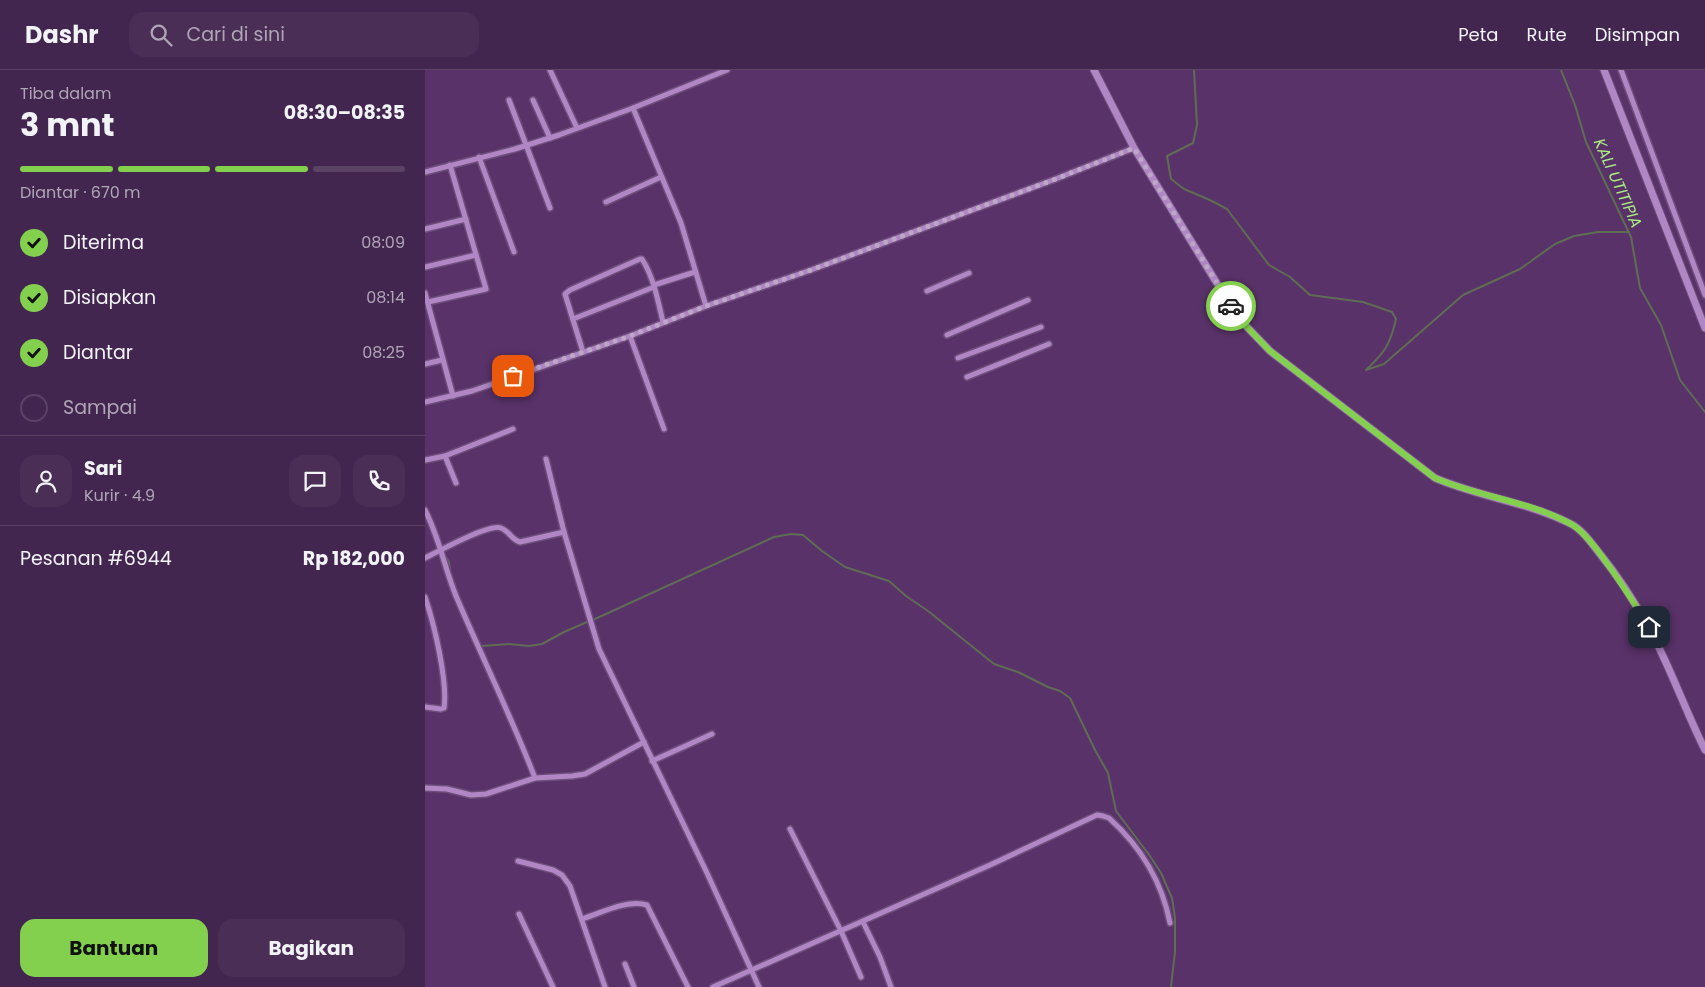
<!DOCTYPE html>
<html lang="id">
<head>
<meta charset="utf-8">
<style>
	body { margin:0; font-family:Poppins,sans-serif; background:#4a2e56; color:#f1f3f6; height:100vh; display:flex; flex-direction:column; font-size:19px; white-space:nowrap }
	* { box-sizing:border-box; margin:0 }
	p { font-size:16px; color:#afa5b7 }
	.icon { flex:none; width:28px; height:28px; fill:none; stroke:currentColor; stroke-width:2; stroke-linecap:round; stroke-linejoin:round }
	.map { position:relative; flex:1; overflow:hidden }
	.sheet { display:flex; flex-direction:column; background:#43264f; width:425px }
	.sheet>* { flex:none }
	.pin { position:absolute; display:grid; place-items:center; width:42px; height:42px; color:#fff; margin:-21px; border-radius:10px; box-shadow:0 2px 8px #0006 }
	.courier { position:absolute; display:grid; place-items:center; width:50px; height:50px; margin:-25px; border:4px solid #83d04f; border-radius:50%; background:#fff; color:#222; box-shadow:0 1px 6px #0007 }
	.headline em { font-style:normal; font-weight:700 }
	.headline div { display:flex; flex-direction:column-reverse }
	.headline { display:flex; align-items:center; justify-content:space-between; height:85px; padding:0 20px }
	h1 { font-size:32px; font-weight:700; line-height:38px }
	.bar { display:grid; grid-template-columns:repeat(4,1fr); gap:8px 5px; align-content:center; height:60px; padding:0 20px }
	.bar i { height:6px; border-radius:4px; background:#5b4366 }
	.bar .current { background:#83d04f }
	.bar p { grid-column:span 4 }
	.line { display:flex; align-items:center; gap:12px; padding:0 20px; border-top:1px solid #5b4366 }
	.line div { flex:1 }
	.round { display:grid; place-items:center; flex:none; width:52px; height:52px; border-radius:15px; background:#4a2e56 }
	ol { padding:0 20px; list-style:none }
	li { display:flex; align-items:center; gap:15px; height:55px }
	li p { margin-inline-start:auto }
	li .icon { padding:5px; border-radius:50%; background:#83d04f; color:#111; stroke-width:4 }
	li:last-child { color:#afa5b7 }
	li i { width:28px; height:28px; border:2px solid #5b4366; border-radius:50% }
	.action { display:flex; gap:10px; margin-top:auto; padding:10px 20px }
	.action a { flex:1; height:58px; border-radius:15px; background:#83d04f; color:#111; font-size:20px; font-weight:700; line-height:58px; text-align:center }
	.action a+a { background:#4a2e56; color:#f1f3f6 }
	header { display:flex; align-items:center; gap:30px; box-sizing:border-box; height:70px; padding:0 25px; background:#43264f; border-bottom:1px solid #5b4366 }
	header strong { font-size:24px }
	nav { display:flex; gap:28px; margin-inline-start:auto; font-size:18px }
	.search { width:350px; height:45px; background:#4a2e56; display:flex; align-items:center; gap:12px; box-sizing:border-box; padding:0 18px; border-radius:15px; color:#afa5b7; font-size:19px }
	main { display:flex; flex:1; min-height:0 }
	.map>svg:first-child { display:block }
</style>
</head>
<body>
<header>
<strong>Dashr</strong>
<div class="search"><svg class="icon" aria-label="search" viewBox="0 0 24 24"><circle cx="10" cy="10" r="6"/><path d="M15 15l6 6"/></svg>Cari di sini</div>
<nav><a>Peta</a><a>Rute</a><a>Disimpan</a></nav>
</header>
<main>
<section class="sheet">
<div class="headline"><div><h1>3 mnt</h1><p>Tiba dalam</p></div><em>08:30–08:35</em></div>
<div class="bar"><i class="current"></i><i class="current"></i><i class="current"></i><i></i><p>Diantar · 670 m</p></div>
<ol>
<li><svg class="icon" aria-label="check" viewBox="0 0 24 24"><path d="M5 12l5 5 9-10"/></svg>Diterima<p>08:09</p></li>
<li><svg class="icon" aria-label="check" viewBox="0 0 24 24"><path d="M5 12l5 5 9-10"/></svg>Disiapkan<p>08:14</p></li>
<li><svg class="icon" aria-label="check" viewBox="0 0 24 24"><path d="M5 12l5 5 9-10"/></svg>Diantar<p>08:25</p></li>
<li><i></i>Sampai</li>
</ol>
<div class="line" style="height:90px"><a class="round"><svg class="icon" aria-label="person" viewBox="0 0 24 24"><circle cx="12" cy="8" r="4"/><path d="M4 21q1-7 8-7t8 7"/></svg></a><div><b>Sari</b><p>Kurir · 4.9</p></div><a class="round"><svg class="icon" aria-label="chat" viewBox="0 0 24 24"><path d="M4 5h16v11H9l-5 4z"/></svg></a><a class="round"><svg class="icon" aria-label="phone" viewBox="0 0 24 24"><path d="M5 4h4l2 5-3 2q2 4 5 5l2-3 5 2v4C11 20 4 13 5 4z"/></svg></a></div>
<div class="line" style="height:65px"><div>Pesanan #6944</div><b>Rp 182,000</b></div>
<div class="action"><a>Bantuan</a><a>Bagikan</a></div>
</section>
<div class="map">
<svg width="1280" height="917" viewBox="0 0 1280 917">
	<rect width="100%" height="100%" fill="#593269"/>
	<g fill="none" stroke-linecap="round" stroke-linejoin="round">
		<g stroke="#5f6d54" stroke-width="2">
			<path d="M769 0 772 55 768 73 742 86 746 109 759 119 787 131 802 139 844 195 865 207 885 225 938 232 967 242 971 249C965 275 960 282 941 300L959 294 1038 225 1095 199 1130 174 1149 166 1173 162H1204"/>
			<polyline points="1136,0 1150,35 1161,72 1206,167 1215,218 1236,255 1255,310 1280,342"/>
			<polyline points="5,456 8,466"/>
			<polyline points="21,487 24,492 25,502 36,532"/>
			<polyline points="170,549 349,467 366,464 378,465 397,481 420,497 464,511 481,526 503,541 569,594 593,602 623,617 635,621 645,628 670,680 683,703 691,741 725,786 736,803 747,828 750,848 750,882 746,917"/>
			<polyline points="53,571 57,576 84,574 104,576 117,574 139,562 162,552"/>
		</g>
		<defs>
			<g id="street">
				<polyline points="125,0 152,58"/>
				<polyline points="1196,0 1280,225"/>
				<polyline points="84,30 125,138"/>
				<polyline points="108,30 125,68"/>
				<polyline points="208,38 256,153 281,236"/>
				<polyline points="54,87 89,182"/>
				<polyline points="0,102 90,79 134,65 208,38 302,0"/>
				<polyline points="181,132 236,107"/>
				<polyline points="0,159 41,149"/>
				<polyline points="0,197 51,185"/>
				<polyline points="229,215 270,202"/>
				<polyline points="502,221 544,203"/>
				<polyline points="0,223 28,326"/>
				<polyline points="3,232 61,219 25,95"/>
				<polyline points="148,249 229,217"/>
				<polyline points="522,265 603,230"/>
				<polyline points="205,266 239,359"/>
				<path d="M158 282 140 224 145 220 215 189H217C229 208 233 231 238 252"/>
				<polyline points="533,288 616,257"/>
				<polyline points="0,294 17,290"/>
				<polyline points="542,307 624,274"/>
				<polyline points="0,332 47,321 205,266 281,236 386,200 628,110 709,78"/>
				<polyline points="20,386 31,413"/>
				<polyline points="121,389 139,462 174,579 282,803 334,917"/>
				<polyline points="0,390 20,386 88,359"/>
				<path d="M0 440C14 467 20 499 31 526 57 587 86 646 110 708"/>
				<path d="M0 488C12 482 65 453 76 458 84 461 87 470 95 472L139 462"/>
				<path d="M0 527C9 553 23 612 19 638L16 639 0 637"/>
				<polyline points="227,691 287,664"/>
				<polyline points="0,718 22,719 46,725 61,724 110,708 147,706 160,704 219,672"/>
				<polyline points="365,759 416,861 436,907"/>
				<polyline points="93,791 128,800 137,805 145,816 180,917"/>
				<polyline points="94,844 128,917"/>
				<path d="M157 849C176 843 202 829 222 835L263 917"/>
				<polyline points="438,852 455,887 466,917"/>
				<polyline points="200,894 209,917"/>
				<path d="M288 917 565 795 672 745 678 746 684 748C715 776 737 812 745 853"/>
			</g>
			<g id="secondary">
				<path d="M669 0 709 78 793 215 821 256 845 281 1010 408C1054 427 1103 432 1146 454 1158 460 1167 474 1175 484 1193 506 1209 531 1223 556 1245 596 1260 640 1280 680"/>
				<polyline points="1179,0 1280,258"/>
			</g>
		</defs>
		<use href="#street" stroke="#6d4d7a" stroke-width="8"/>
		<use href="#secondary" stroke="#6d4d7a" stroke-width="9"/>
		<use href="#street" stroke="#b086c4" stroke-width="5"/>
		<use href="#secondary" stroke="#b086c4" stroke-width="7"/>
	</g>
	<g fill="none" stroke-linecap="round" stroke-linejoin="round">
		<polyline stroke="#bea8c8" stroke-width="5" stroke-dasharray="0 9" points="88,306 205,266 281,236 386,200 628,110 709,78 806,236"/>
		<path stroke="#83d04f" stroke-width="6" d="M806 236 821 256 845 281 1010 408C1054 427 1104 431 1146 454 1157 460 1166 472 1173 481 1192 506 1208 531 1224 557"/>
	</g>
	<g text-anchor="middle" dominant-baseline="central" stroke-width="4.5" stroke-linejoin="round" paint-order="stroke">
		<g font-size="16" font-style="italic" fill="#abef83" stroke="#593269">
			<text transform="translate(1193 113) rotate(66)">KALI UTITIPIA</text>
		</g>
	</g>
</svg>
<div class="pin" style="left:88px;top:306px;background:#ea580c"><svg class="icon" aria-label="bag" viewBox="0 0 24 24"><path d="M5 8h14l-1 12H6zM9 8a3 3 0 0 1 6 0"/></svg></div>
<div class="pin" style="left:1224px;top:557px;background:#1f2937"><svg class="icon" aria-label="home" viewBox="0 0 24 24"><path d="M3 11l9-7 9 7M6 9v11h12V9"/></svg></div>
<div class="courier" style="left:806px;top:236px"><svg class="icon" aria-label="car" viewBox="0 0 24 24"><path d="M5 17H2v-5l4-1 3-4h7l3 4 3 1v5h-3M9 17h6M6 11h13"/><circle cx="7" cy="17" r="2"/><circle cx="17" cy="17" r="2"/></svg></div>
</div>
</main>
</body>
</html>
